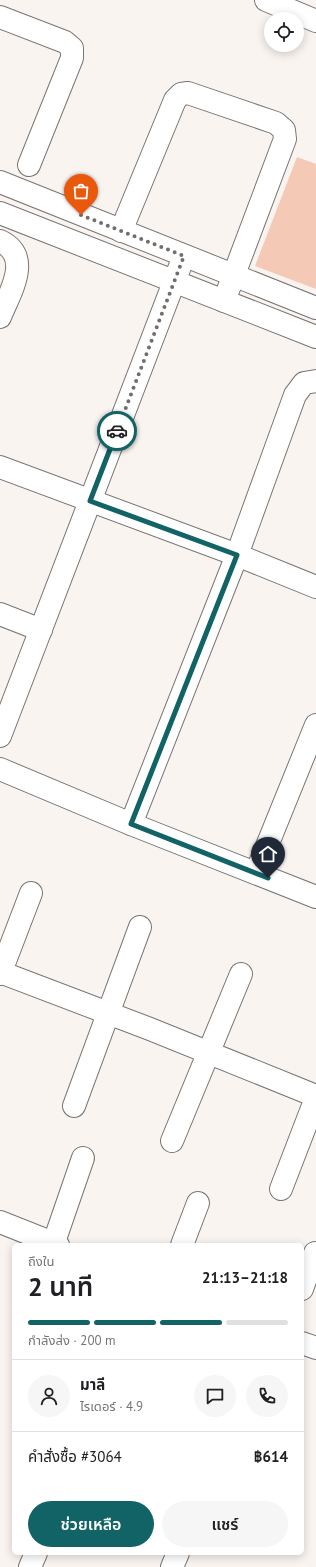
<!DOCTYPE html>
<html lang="th">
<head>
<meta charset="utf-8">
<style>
	body { margin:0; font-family:"PT Sans","Noto Sans Thai",sans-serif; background:#f6f6f6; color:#202124; height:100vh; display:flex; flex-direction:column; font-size:15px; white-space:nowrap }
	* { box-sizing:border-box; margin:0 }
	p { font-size:13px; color:#757577 }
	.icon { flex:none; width:22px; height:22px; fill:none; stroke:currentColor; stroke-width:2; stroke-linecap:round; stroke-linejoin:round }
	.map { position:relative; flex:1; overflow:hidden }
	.sheet { position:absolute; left:12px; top:1243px; width:292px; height:312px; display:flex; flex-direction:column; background:#fff; border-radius:6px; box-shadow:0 2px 10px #0003 }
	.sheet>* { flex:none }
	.buttons { position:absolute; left:264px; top:12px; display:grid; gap:8px }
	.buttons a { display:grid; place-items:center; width:40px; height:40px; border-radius:50%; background:#fff; box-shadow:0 2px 10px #0003; font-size:20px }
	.pin { position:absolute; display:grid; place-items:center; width:34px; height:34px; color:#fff; margin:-41px -17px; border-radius:50% 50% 50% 0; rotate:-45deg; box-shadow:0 0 4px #0007 }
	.pin .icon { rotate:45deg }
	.courier { position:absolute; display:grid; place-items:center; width:40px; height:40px; margin:-20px; border:3px solid #126366; border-radius:50%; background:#fff; color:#222; box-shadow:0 1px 5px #0007 }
	.head em { font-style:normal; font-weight:600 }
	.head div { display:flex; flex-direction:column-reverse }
	.head { display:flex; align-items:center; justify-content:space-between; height:68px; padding:0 16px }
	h1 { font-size:26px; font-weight:600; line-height:30px }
	.bar { display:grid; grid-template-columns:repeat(4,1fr); gap:6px 4px; align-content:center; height:48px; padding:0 16px }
	.bar i { height:5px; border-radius:3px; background:#e0e0e0 }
	.bar .current { background:#126366 }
	.bar p { grid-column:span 4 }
	.line { display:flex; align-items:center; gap:10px; padding:0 16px; border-top:1px solid #e0e0e0 }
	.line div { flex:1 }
	.round { display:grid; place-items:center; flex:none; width:42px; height:42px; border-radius:21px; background:#f6f6f6 }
	.button { display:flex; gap:8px; margin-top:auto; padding:8px 16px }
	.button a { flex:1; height:46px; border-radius:24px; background:#126366; color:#fff; font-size:16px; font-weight:600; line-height:46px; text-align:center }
	.button a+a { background:#f6f6f6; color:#202124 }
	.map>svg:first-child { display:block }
</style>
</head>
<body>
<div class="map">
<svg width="316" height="1567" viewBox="0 0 316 1567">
	<rect width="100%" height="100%" fill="#faf4f1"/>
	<polygon fill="#f4c9b5" points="297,157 316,164 316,289 255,266"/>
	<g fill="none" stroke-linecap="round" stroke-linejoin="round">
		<defs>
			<g id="minor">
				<polyline points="266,0 316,21"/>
				<polyline points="0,17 65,42 72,48 72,58 29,165"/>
				<polyline points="0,182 316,308"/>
				<polyline points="0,213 316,337"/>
				<polyline points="121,231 175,100 181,94 188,93 276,123 284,130 285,139 224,301"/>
				<path d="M0 241C33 257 10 292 0 317"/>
				<polyline points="0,467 237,555 316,587"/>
				<polyline points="0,614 41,630"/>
				<polyline points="0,736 184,256"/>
				<polyline points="0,769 131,824 316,897"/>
				<polyline points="131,824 237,555 295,395 304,383 316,381"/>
				<polyline points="256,873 316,725"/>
				<polyline points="0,972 150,1029 316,1096"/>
				<polyline points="0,974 31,893"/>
				<polyline points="74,1106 140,927"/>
				<polyline points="172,1141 241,974"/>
				<polyline points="281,1189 316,1098"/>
				<polyline points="0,1222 58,1245"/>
				<polyline points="53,1245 83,1158"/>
				<polyline points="182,1245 198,1203"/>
				<polyline points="302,1289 315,1253"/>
				<polyline points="302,1343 316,1348"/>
				<polyline points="30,1567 36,1553"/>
				<polyline points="172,1567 178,1553"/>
			</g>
		</defs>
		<use href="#minor" stroke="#7a7573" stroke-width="24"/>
		<use href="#minor" stroke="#fff" stroke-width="22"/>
	</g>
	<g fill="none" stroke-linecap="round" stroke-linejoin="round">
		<polyline stroke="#726e6c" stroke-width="4" stroke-dasharray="0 7.2" points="81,215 184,256 117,431"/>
		<polyline stroke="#126366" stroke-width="5" points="117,431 90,501 237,555 131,824 268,878"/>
	</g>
</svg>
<div class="buttons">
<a><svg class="icon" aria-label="locate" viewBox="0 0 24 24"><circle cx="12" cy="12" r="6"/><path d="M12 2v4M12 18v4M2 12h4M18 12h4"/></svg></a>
</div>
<div class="pin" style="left:81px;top:215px;background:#ea580c"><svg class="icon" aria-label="bag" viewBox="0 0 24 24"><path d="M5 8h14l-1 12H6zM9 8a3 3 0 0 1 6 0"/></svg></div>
<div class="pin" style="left:268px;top:878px;background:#1f2937"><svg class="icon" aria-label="home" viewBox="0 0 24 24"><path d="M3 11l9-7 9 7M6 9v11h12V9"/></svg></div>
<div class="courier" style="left:117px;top:431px"><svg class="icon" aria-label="car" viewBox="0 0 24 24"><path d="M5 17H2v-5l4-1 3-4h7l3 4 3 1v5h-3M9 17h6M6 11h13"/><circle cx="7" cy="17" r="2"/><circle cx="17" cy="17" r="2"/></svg></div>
<section class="sheet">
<div class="head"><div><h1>2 นาที</h1><p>ถึงใน</p></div><em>21:13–21:18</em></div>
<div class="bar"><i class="current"></i><i class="current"></i><i class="current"></i><i></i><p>กำลังส่ง · 200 m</p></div>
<div class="line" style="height:72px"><a class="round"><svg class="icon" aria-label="person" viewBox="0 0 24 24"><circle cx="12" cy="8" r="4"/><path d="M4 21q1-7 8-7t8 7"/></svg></a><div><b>มาลี</b><p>ไรเดอร์ · 4.9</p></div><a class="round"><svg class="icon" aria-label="chat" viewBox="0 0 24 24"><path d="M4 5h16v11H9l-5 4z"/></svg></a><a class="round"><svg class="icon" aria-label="phone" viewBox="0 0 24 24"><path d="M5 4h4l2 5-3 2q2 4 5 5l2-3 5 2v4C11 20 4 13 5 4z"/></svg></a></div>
<div class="line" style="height:52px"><div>คำสั่งซื้อ #3064</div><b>฿614</b></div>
<div class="button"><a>ช่วยเหลือ</a><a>แชร์</a></div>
</section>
</div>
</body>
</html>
